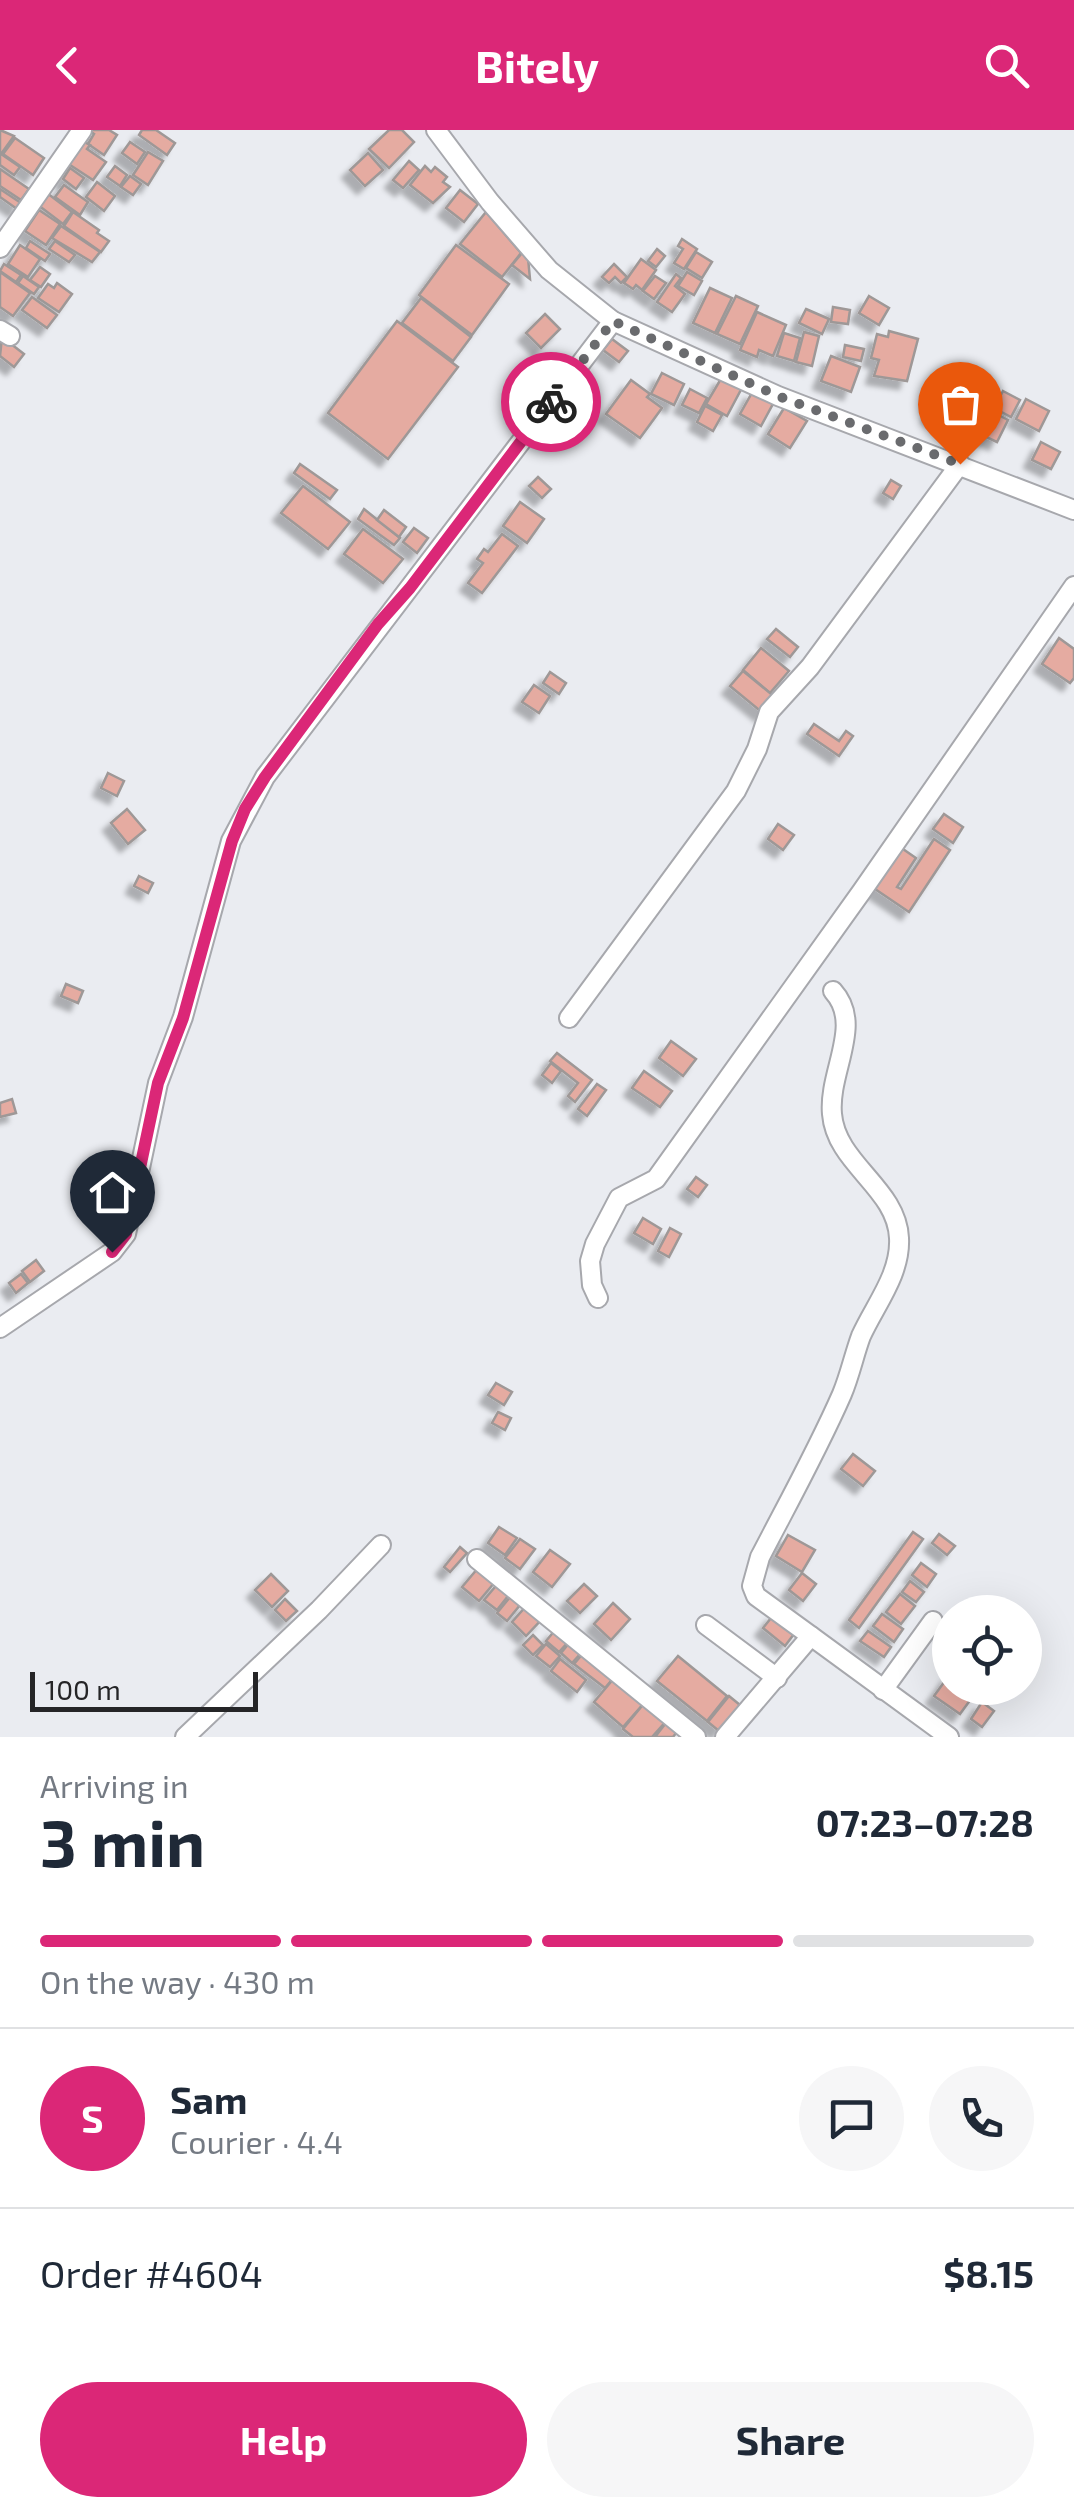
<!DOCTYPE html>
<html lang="en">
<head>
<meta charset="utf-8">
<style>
	body { margin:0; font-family:"Exo 2",sans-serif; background:#f6f6f7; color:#1f2937; height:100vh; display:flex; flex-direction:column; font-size:38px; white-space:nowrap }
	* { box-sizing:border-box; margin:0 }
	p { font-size:32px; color:#747a83 }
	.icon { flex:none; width:55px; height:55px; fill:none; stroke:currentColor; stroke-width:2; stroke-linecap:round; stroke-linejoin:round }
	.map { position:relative; height:1607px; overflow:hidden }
	.sheet { display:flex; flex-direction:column; background:#fff; flex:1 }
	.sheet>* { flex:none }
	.tools { position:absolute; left:932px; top:1465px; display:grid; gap:20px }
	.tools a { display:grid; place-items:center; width:110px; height:110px; border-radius:50%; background:#fff; box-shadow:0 10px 40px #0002; font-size:50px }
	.scale { position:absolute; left:30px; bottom:25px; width:228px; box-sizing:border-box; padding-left:10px; border:5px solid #252527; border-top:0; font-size:28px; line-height:35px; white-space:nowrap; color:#252527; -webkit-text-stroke:8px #eaecf1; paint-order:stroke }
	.pin { position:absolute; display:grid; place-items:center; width:85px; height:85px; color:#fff; margin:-102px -42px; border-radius:50% 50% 50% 0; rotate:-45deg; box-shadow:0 0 10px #0007 }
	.pin .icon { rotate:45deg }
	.courier { position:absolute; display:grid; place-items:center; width:100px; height:100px; margin:-50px; border:8px solid #db2777; border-radius:50%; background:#fff; color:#222; box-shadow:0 2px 12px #0007 }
	.summary em { font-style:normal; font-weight:700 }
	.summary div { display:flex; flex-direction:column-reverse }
	.summary { display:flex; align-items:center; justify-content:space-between; height:170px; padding:0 40px }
	h1 { font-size:65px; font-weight:700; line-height:75px }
	.bar { display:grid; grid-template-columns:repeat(4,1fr); gap:15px 10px; align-content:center; height:120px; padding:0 40px }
	.bar i { height:12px; border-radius:8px; background:#e0e1e3 }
	.bar .current { background:#db2777 }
	.bar p { grid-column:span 4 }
	.line { display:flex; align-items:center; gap:25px; padding:0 40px; border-top:2px solid #e0e1e3 }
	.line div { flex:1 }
	.round { display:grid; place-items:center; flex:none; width:105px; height:105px; border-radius:52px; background:#f6f6f7 }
	.action { display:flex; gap:20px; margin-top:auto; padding:20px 40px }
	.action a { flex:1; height:115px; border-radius:60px; background:#db2777; color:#fff; font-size:40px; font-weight:700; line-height:115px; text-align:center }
	.action a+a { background:#f6f6f7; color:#1f2937 }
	header { display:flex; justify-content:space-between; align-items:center; height:130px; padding:0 40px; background:#db2777; color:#fff; font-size:45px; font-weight:700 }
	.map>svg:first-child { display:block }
</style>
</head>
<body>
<header><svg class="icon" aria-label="back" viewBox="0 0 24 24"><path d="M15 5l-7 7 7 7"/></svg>Bitely<svg class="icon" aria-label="search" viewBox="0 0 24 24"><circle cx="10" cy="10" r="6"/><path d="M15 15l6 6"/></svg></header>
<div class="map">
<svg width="1074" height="1607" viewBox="0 0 1074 1607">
	<defs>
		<filter id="shadow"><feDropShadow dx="-8" dy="8" stdDeviation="2.5" flood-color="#0004"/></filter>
	</defs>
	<rect width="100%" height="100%" fill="#eaecf1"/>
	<g fill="#e5aba1" stroke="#9e9897" stroke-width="2.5" filter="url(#shadow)">
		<polygon points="0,0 14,6 1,24 20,37 14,45 0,35"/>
		<polygon points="88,0 109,0 117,5 104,25 88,14 94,4"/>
		<polygon points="142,0 156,0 175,13 167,25 139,5"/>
		<polygon points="389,0 402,0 414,12 389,38 369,19"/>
		<polygon points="15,8 44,28 33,45 3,24"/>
		<polygon points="82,11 90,15 87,19 106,32 93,50 67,33"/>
		<polygon points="130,12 145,22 137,34 122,23"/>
		<polygon points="148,22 163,31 148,55 133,45"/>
		<polygon points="368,23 383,40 365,56 350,40"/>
		<polygon points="409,31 419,40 403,58 393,50"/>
		<polygon points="115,36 127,45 120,56 107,47"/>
		<polygon points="425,36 431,42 435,37 447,47 443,52 450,57 433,73 410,55"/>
		<polygon points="70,38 84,48 76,59 63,49"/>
		<polygon points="0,39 29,59 21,70 0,56"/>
		<polygon points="130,46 141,54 133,65 121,57"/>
		<polygon points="97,52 115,66 104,81 86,67"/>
		<polygon points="64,55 88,72 80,85 55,67"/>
		<polygon points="0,59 21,73 17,79 0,67"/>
		<polygon points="460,60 478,74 464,92 446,78"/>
		<polygon points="47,63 72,82 63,94 38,75"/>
		<polygon points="39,80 60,94 46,115 25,101"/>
		<polygon points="73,82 99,100 97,103 109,111 101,122 64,96"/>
		<polygon points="486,82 521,123 502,147 460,114"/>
		<polygon points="61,96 100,122 92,132 52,108"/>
		<polygon points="682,109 697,119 684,139 674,133 683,119 678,116"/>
		<polygon points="30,111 50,124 45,131 26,118"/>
		<polygon points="55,111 75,125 69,132 49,119"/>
		<polygon points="20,115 40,129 28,147 8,134"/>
		<polygon points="456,115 509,154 472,205 419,165"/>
		<polygon points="657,119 665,126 656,137 648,131"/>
		<polygon points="696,122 712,132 702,148 686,138"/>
		<polygon points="522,123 528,128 530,149 512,135"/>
		<polygon points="641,129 656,140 642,160 636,155 633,159 624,153"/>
		<polygon points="4,134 21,145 16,152 0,141"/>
		<polygon points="614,134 627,147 621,153 615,147 609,153 602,147"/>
		<polygon points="40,137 50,144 41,157 30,150"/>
		<polygon points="0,142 30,163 13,186 0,177"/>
		<polygon points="687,142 702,151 694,165 678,156"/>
		<polygon points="676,144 681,148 675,156 685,164 672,182 657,172"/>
		<polygon points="23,146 39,157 34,164 18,153"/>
		<polygon points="655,146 666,153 654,169 643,161"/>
		<polygon points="57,153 72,164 59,182 38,168 48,154 54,158"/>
		<polygon points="710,158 732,168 715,203 693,193"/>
		<polygon points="736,166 758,176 740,214 717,204"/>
		<polygon points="869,166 889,178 879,195 859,183"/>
		<polygon points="32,167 57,185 47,198 22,180"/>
		<polygon points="421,168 471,207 453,231 402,193"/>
		<polygon points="833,177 850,180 848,194 831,192"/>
		<polygon points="806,179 829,189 822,204 799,193"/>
		<polygon points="757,182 786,195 773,226 759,220 757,227 740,220"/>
		<polygon points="545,184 560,199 541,218 526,203"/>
		<polygon points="397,191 458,237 388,329 328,283"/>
		<polygon points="889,201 918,209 907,251 874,246 879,230 871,228 877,204 888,207"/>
		<polygon points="804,202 819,206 812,236 796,232"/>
		<polygon points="784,203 800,208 794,231 777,226"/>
		<polygon points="2,207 24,224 14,237 0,226"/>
		<polygon points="612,209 628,221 619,232 603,220"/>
		<polygon points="845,215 864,219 861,231 843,227"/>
		<polygon points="831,226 860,237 851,262 821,251"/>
		<polygon points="529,243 540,253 530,264 519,253"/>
		<polygon points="662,243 684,254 674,275 651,264"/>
		<polygon points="722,247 744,254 727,286 706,274"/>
		<polygon points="631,250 650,264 647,267 662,278 640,308 606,284"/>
		<polygon points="690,259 707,268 699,283 682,275"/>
		<polygon points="753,261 774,272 761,296 740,284"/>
		<polygon points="1003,261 1020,270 1011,287 994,278"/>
		<polygon points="938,266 958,275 950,293 930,285"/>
		<polygon points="1026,269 1049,281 1039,301 1016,289"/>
		<polygon points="705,276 722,285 713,301 697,292"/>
		<polygon points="784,278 807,291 790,318 768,304"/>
		<polygon points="987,279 1008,290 997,312 975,302"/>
		<polygon points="1041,312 1060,322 1051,339 1032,330"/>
		<polygon points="300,334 337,360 330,369 294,343"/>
		<polygon points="538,347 551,359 542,368 529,356"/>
		<polygon points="891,350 901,356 893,369 883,363"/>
		<polygon points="303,356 350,392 328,419 281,383"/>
		<polygon points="520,372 544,389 527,413 503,396"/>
		<polygon points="364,379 400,408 394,415 358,389"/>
		<polygon points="384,380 406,397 399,407 377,390"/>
		<polygon points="414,398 428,408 417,423 403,412"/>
		<polygon points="363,399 403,429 383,453 344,424"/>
		<polygon points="502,404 518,416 482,463 468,453 483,433 477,429 484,419 488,422"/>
		<polygon points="776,499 798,517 790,527 767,509"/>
		<polygon points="1059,508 1074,519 1074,548 1070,553 1042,534"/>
		<polygon points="761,518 789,541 770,563 743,540"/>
		<polygon points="743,541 776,568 764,584 730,556"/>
		<polygon points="550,542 566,553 559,564 543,553"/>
		<polygon points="534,555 550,566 539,583 522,572"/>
		<polygon points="814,594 839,611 846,601 853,606 839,626 807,604"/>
		<polygon points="108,643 124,651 117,666 101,658"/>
		<polygon points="127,679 145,700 128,714 111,693"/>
		<polygon points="944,684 963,697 953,713 933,699"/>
		<polygon points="778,694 794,705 783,720 768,709"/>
		<polygon points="934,709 950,720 909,782 872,757 900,717 916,728 897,757 901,759"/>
		<polygon points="139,746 153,753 148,763 134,756"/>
		<polygon points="66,854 83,861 78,873 61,866"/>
		<polygon points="671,911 696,929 683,946 659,928"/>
		<polygon points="557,923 592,950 575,972 568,966 578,953 550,931"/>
		<polygon points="551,933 561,941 552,953 542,945"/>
		<polygon points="644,941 672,961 660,977 632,958"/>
		<polygon points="597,954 606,960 587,986 578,979"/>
		<polygon points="12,969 16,983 0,987 0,973"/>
		<polygon points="696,1047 707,1055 698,1067 687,1059"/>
		<polygon points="643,1088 661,1099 653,1114 634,1103"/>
		<polygon points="670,1098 681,1104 669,1127 658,1121"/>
		<polygon points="36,1130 44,1141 30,1152 22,1141"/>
		<polygon points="21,1144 28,1153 16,1163 9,1153"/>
		<polygon points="496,1253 512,1262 504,1275 488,1265"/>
		<polygon points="498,1282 511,1288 505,1300 492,1293"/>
		<polygon points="853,1324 875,1341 863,1356 841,1339"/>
		<polygon points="499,1397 517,1408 505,1425 488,1413"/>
		<polygon points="913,1402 923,1409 859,1498 849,1490"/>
		<polygon points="939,1404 955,1416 947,1425 932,1413"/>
		<polygon points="788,1405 815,1420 802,1442 776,1426"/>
		<polygon points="520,1409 535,1419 520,1439 505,1428"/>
		<polygon points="460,1417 467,1423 450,1442 444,1437"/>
		<polygon points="550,1420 570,1434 552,1457 533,1442"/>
		<polygon points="921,1433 936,1444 927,1457 912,1445"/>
		<polygon points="478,1438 495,1452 479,1471 462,1457"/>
		<polygon points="802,1443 816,1454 803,1471 789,1460"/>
		<polygon points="271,1444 288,1461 272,1477 255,1460"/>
		<polygon points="500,1451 512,1461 497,1480 484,1470"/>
		<polygon points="910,1451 924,1462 916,1472 902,1462"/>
		<polygon points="584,1454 597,1466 580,1483 567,1471"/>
		<polygon points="515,1461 525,1469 507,1491 497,1483"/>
		<polygon points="900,1464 915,1476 901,1494 886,1482"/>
		<polygon points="285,1469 297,1481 286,1491 275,1480"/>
		<polygon points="613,1473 630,1489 611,1510 594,1494"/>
		<polygon points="528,1474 543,1488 526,1506 512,1492"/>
		<polygon points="775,1483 797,1500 785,1516 763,1498"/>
		<polygon points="882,1484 903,1499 894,1512 873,1496"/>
		<polygon points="556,1499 570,1510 559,1522 546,1511"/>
		<polygon points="868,1501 891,1517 884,1527 860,1511"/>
		<polygon points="533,1505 543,1515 533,1525 523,1515"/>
		<polygon points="570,1512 582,1522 572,1533 561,1523"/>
		<polygon points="546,1514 560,1526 550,1537 536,1526"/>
		<polygon points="585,1521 616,1545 605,1558 574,1534"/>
		<polygon points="678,1526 727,1566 707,1591 657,1551"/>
		<polygon points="560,1529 586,1550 577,1562 551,1541"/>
		<polygon points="950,1544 950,1558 979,1558 960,1584 934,1566"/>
		<polygon points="615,1547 645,1572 623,1597 594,1572"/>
		<polygon points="729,1566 740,1575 719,1601 708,1592"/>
		<polygon points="646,1571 668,1589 652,1607 633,1607 623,1599"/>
		<polygon points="982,1572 994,1581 982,1597 971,1589"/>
		<polygon points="669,1589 680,1598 673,1607 655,1607"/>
	</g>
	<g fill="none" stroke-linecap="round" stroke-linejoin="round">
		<defs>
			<g id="minor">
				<polyline points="436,0 490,72 549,140 613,191 778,266 1074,380"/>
				<polyline points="0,118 82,0"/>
				<polyline points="0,200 10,206"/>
				<polyline points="569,888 736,661 757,619 769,582 810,537 960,334"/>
				<polyline points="598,1168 592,1155 590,1131 595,1114 619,1068 656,1049 862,761 1074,456"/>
				<polyline points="0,1198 112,1122 126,1104 158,953 183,887 231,711 265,647 613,191"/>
				<polyline points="477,1429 696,1607"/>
				<polyline points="706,1495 777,1548"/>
				<path d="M811 1506 756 1466 752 1456 760 1427C788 1373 818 1319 842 1264 850 1245 854 1225 861 1206 875 1175 901 1144 899 1108 897 1058 836 1034 832 984 828 941 864 895 833 861"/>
				<polyline points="883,1560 933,1491"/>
				<polyline points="185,1607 319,1480 381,1415"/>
				<polyline points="725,1607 811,1506 949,1607"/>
			</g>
		</defs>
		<use href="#minor" stroke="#a7a8ad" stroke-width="22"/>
		<use href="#minor" stroke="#fff" stroke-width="18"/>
	</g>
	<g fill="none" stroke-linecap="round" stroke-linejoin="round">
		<polyline stroke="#6a6b6e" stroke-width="10" stroke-dasharray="0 18" points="551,272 613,191 778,266 960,334"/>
		<polyline stroke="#db2777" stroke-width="12" points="112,1122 126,1104 158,953 183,888 232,711 245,679 265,647 378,494 410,458 551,272"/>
	</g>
</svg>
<div class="tools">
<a><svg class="icon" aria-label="locate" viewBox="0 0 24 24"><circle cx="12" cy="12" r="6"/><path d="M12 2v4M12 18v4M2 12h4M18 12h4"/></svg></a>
</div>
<div class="scale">100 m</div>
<div class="pin" style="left:960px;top:334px;background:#ea580c"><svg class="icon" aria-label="bag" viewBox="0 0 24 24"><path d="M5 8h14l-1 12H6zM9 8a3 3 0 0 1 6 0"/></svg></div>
<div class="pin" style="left:112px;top:1122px;background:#1f2937"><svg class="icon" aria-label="home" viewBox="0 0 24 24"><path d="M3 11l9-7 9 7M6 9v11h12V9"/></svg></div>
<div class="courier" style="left:551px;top:272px"><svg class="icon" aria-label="bike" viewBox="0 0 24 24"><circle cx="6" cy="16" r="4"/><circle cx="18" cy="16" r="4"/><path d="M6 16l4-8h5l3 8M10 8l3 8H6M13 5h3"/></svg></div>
</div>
<section class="sheet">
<div class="summary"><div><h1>3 min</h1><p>Arriving in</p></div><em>07:23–07:28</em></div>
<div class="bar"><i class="current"></i><i class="current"></i><i class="current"></i><i></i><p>On the way · 430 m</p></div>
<div class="line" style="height:180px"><b class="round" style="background:#db2777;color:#fff">S</b><div><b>Sam</b><p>Courier · 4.4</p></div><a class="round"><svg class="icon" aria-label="chat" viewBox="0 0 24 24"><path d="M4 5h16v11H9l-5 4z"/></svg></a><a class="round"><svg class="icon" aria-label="phone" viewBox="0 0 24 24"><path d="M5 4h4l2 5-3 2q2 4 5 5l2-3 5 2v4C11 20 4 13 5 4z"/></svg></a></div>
<div class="line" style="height:130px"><div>Order #4604</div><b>$8.15</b></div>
<div class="action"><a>Help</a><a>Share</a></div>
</section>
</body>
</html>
